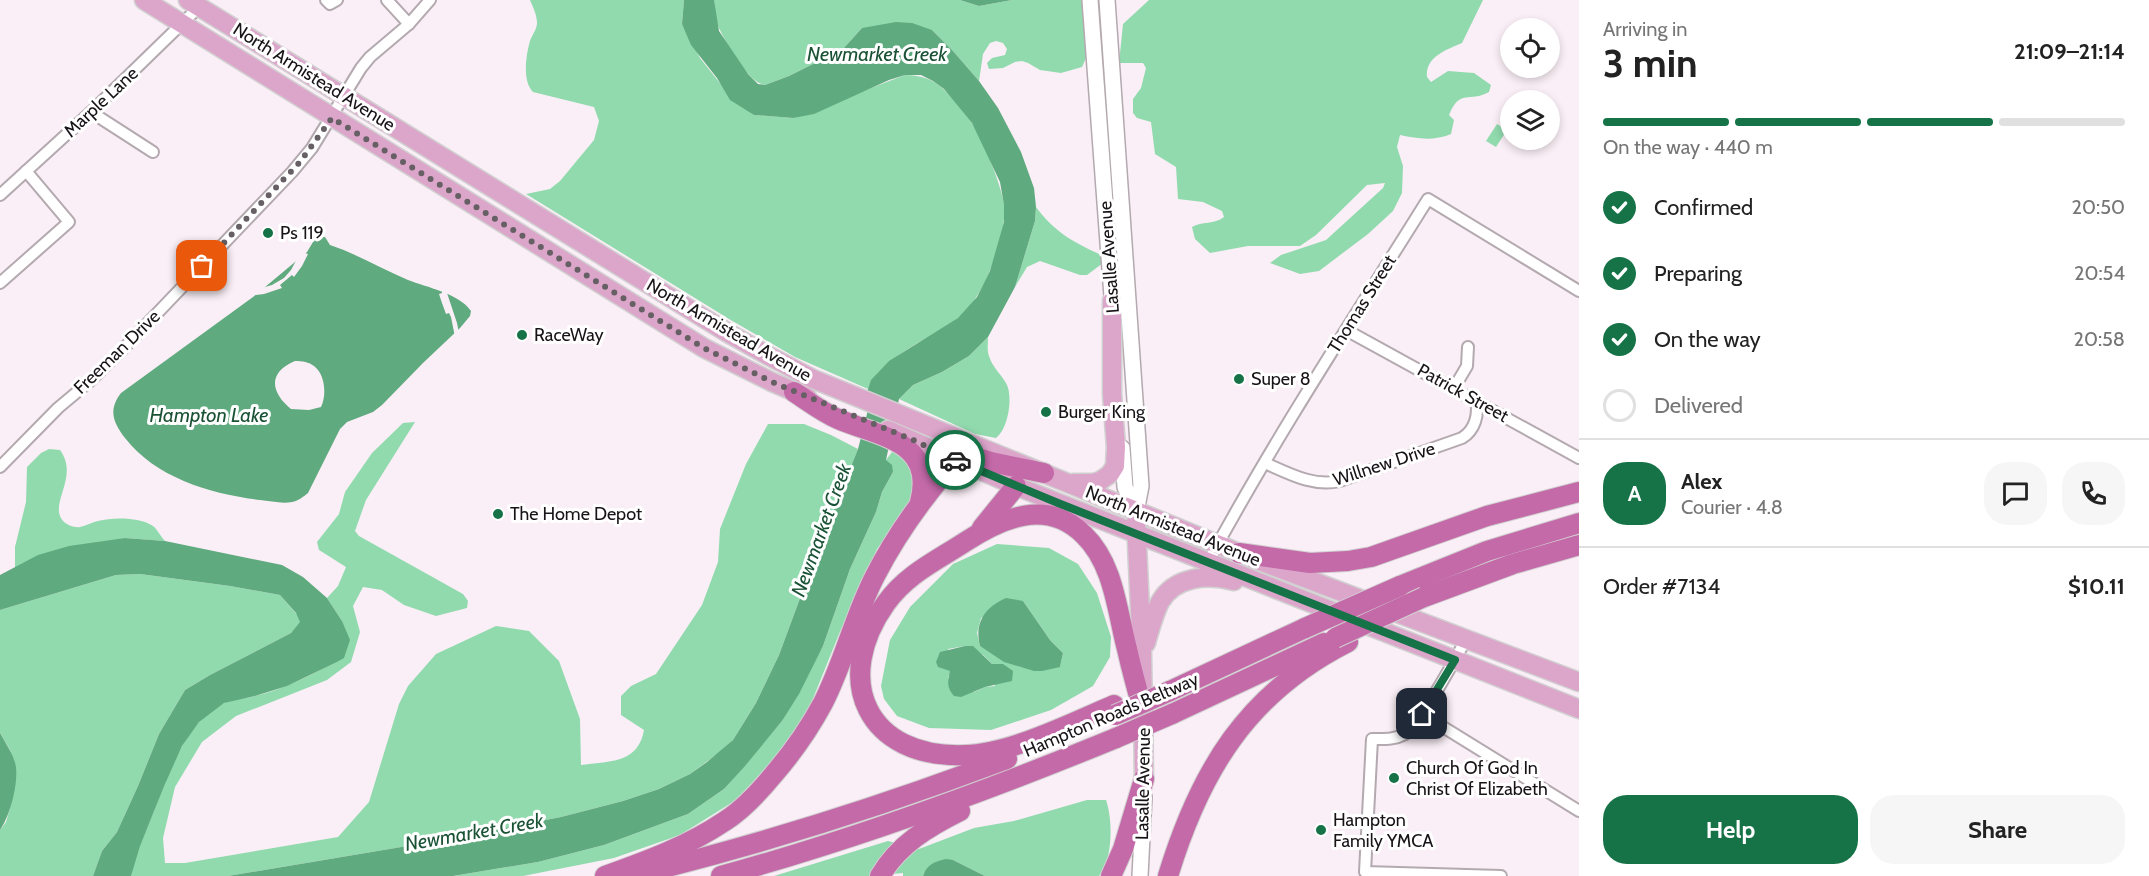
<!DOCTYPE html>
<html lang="en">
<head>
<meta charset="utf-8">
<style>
	body { margin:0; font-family:Cabin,sans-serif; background:#f6f6f6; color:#222; height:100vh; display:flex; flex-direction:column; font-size:22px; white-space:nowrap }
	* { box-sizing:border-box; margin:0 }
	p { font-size:20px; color:#767676 }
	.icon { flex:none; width:33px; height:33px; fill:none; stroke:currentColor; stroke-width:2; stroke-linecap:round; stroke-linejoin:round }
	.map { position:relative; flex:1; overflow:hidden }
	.drawer { display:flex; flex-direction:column; background:#fff; width:570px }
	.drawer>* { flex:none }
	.controls { position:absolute; left:1500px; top:18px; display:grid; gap:12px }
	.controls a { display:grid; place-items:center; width:60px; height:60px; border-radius:50%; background:#fff; box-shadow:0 3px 9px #0003; font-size:30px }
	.pin { position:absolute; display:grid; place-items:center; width:51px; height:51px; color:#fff; margin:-26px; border-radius:12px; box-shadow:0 3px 9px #0006 }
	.courier { position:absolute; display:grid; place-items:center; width:60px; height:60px; margin:-30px; border:4px solid #167247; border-radius:50%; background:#fff; color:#222; box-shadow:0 2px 8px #0007 }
	.summary em { font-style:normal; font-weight:700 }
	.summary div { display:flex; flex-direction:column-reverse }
	.summary { display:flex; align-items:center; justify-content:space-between; height:102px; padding:0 24px }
	h1 { font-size:39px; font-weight:700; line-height:45px }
	.bar { display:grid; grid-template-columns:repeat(4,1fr); gap:9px 6px; align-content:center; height:72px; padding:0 24px }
	.bar i { height:8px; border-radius:4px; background:#e0e0e0 }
	.bar .active { background:#167247 }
	.bar p { grid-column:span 4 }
	.line { display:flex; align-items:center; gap:15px; padding:0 24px; border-top:2px solid #e0e0e0 }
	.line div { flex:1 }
	.round { display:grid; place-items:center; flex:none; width:63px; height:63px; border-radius:24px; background:#f6f6f6 }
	ol { padding:0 24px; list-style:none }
	li { display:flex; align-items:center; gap:18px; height:66px }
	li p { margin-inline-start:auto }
	li .icon { padding:6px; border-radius:50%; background:#167247; color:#fff; stroke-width:4 }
	li:last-child { color:#767676 }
	li i { width:33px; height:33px; border:3px solid #e0e0e0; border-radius:50% }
	.button { display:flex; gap:12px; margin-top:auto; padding:12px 24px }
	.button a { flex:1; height:69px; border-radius:24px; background:#167247; color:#fff; font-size:24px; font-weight:700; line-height:69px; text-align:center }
	.button a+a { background:#f6f6f6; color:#222 }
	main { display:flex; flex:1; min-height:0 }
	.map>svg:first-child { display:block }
</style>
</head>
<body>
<main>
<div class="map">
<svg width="1579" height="876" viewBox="0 0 1579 876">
	<rect width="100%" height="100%" fill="#faeff6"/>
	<g fill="#91daae" fill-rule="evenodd">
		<path d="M530 0H684L682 24 700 58 723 87 754 115 793 118 905 75C939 75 949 95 969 119 981 134 1001 184 1004 204 1008 235 983 301 957 319 931 338 880 358 868 389L795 357 729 319 526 194 550 189 560 181 594 140 599 121 594 107 533 92C522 81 526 55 530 41 532 35 537 29 537 23 537 15 533 7 530 0Z"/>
		<path d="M714 0H960L979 6 1012 0H1082L1086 58 1082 67 1061 73 1040 70 1028 63 1022 61 1015 62 1003 68 989 69 987 63 992 58 1005 55 1007 49 1003 43 996 41 990 43 983 54 979 81 953 51 932 30 862 28 843 49 789 76 765 85C749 83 728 47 721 32 716 24 714 10 714 0Z"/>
		<path d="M1149 0H1483L1462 43C1446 50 1425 57 1427 77L1431 82 1448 71 1474 73 1491 85 1489 92C1469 103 1460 88 1449 115L1454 120 1451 134C1434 141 1418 139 1400 135L1397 147 1403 166 1402 193 1393 211 1368 234 1319 271 1300 274 1270 263 1281 255 1326 240 1383 188 1385 183 1367 185 1316 235 1300 246H1248L1210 253 1195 239 1192 227C1202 221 1214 225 1224 217L1222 211 1203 202 1178 199 1176 167 1155 154 1151 122 1137 118 1133 113V99L1141 88 1146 68 1143 63H1119L1123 24Z"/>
		<polygon points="1497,124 1507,130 1496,147 1486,141"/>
		<path d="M1036 207C1054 232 1076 244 1104 256L1103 263 1087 275H1080L1040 261 1027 267 1015 287 1035 221Z"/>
		<path d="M988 337C988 343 987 351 989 356 992 367 1002 375 1007 385 1013 399 1008 429 996 438L975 434 899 399 913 385 942 372 969 356Z"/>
		<path d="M415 422 366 500 355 531 359 536 463 594 468 601 467 608 436 616 404 605 382 590 363 587 353 606 360 632 351 662 327 680 236 716 202 742 175 787 163 838 165 863H185L338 837 369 802 399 704 408 686 436 654 496 626 529 631 559 661 580 719 581 765C609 761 638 764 644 730L621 715V696L631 686 656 674 702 605 718 562 720 529 746 464 768 424H804L831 435 858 449 822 539 779 655 756 703 733 740 720 752 690 774 659 789 623 801 561 817 449 839 228 876H131C134 855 144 835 152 816 167 779 185 720 224 703 234 698 245 699 255 696 283 690 309 675 335 663L342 621 327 598 338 586 346 567 319 550 317 542 339 514 345 492 372 453 403 423Z"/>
		<path d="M49 449 60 450C80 477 48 504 63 521 67 525 75 528 80 527 86 526 92 522 98 521 113 517 140 517 153 526 157 529 161 537 165 541L125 538 15 569V547L26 502 27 467 41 453Z"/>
		<polygon points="892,452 898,453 913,470 916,489 909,505 877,549 839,634 810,706 785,747 736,800 680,835 614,858 523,876 453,876 538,862 604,845 688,814 724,789 782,721 823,646 850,569 876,512 882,492 893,472 886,460"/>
		<path d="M997 544 1049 548 1078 564 1097 593 1111 637 1110 657 1093 686 1051 710 991 730 929 728 897 716 884 699 881 686 890 640 910 607 953 564ZM1023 601 1050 640 1063 653 1060 667H1021L980 646 977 633 981 618ZM965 646 983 655 992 664 995 686 985 687 974 692 948 678 951 671 948 649Z"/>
		<polygon points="140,574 230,586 280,595 300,618 301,622 291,633 210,675 185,690 159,734 138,786 117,832 102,851 93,876 0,876 0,830 6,822 10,808 16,768 10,750 0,733 0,610 116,575"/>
		<path d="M1087 800H1106C1113 820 1113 859 1099 876H985L953 860 924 873 923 876H903V873L872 876H774L888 841 919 849 974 828 1014 821Z"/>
	</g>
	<g fill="#60aa7f" fill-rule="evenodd">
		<polygon points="684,0 714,0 719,31 748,74 758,84 765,85 789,76 843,49 862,28 896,22 912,23 932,30 953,51 979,81 998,108 1021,152 1034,188 1036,207 1035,221 1015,287 988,337 969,356 942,372 913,385 899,399 886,460 892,465 893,472 882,492 876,512 850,569 823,646 799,694 782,721 745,766 724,789 688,814 604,845 538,862 453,876 228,876 449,839 561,817 623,801 659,789 690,774 707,762 733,740 756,703 779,655 822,539 858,449 867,414 868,389 871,380 889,361 958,318 977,297 990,271 1004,222 1004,205 1000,182 972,123 944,89 933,81 921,75 905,75 889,80 814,114 793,118 754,115 730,100 717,78 691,45 682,24"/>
		<polygon points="960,0 1012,0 979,6"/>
		<path d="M319 236 325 237 330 245C357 254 382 269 408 280 426 287 460 294 471 311L470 316 460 328 423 363 382 405 373 412 347 422 340 429 308 493C303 497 298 501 292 502 282 504 270 501 260 500 211 494 156 478 125 438 113 422 108 410 121 393L253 297 307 252 316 237ZM295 361C302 361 309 362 314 366 325 374 327 395 321 407L309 410 291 409C270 392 268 372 295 361Z"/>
		<polygon points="125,538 165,541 282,565 303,577 327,598 342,621 350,640 344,658 335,663 287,686 255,696 224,703 199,722 182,746 165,784 140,846 131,876 93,876 102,851 117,832 138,786 159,734 185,690 210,675 291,633 300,622 296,613 280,595 230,586 140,574 116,575 0,610 0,575 38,555 69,546"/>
		<path d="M1006 598 1023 601 1050 640 1063 653 1060 667 1042 671H1034L1004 662 980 646C974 623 985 607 1006 598Z"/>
		<path d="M965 646H973L992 664H1003L1013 671 1012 681 985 687 961 697 954 696C946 687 948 681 950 671L938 667 936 662 940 652Z"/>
		<path d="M0 733C6 744 14 755 16 767 18 785 10 816 0 830Z"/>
		<path d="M946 859 953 860 985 876H923C927 864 934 862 946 859Z"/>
	</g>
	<g fill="#faeff6">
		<polygon points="306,249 305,253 308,254 302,266 294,277 292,275 280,285 282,288 264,294 256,295 253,293 258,289 272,285 284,278 291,270 300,253"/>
		<polygon points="442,289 446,290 457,323 459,333 455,337 451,317 449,313 446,314 442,303 439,294 442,293"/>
	</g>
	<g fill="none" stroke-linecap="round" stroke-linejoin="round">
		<defs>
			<g id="street">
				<polyline points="326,0 330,4 337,0"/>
				<polyline points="387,0 409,24"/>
				<polyline points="91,112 153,152"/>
				<polyline points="0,195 91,112 199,7"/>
				<polyline points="0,283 69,222 26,171"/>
				<polyline points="1346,330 1579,458"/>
				<polyline points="1454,388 1467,366 1468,347"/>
				<path d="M1265 463C1290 474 1313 487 1340 481L1462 438C1475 430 1479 415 1476 400"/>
				<polyline points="0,467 58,408 89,382 124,348 292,172 312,148 361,68 370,57 409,24 430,0"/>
				<path d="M1208 562C1275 438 1353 319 1428 199L1579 291"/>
				<path d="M1467 638C1456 657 1420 725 1405 734 1394 740 1384 739 1372 739L1365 872 1501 876"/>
				<polyline points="1422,714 1579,811"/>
			</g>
			<g id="secondary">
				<polyline points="1090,0 1113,310"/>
				<polyline points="1107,0 1141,486 1136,512"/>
				<polyline points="1122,448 1125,487 1136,512"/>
				<polyline points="1140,876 1144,797"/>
			</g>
			<g id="primary">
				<polyline points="144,0 704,348 772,382 807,397"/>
				<polyline points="188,0 728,333 769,356 813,379 1239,553 1579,682"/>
				<polyline points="888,430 1016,486 1579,709"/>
				<polyline points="1073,483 1093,483 1100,481 1110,474 1115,466 1116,447 1112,394 1112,301"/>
				<polyline points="1136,522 1142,653 1144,779"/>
				<path d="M1146 643C1150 629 1154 614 1160 602 1175 576 1208 574 1234 581"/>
			</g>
			<g id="highway">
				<path d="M794 392C808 401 822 412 838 419 880 437 936 441 920 502"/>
				<polyline points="982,528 1016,486"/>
				<polyline points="1239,553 1310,563 1348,561 1371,557 1487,516 1579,492"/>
				<polyline points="1400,586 1487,551 1579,523"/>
				<polyline points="1424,597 1513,564 1579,545"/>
				<polyline points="1170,691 1305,628"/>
				<path d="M1114 705C1072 723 1010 754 965 755 867 759 831 680 886 603 907 574 936 561 965 542 1002 518 1047 498 1084 535 1114 564 1117 611 1127 649 1132 671 1138 693 1144 714"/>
				<polyline points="1172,714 1324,643"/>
				<path d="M643 873C766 843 888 804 1007 759"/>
				<path d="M605 876C647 861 688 846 725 821 744 809 760 791 774 774 793 752 809 729 823 703 844 662 854 617 875 576 896 535 925 495 955 461L961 457 972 456 991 462 1044 473"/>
				<path d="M721 876C856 839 987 791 1116 738"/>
				<path d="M880 876C899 844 928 827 960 811"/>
				<polyline points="1111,876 1123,849 1144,779"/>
				<path d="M1168 876C1200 771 1247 693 1348 642"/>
			</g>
		</defs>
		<use href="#street" stroke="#b3a9af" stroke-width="14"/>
		<use href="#secondary" stroke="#b3a9af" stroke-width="18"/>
		<use href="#primary" stroke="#d1d0d0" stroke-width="21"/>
		<use href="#highway" stroke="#d1d0d0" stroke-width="22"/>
		<use href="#street" stroke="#fff" stroke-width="10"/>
		<use href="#secondary" stroke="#fff" stroke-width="15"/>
		<use href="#primary" stroke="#dca6cb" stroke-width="18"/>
		<use href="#highway" stroke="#c46aa9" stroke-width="20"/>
		<defs>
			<g id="highway-bridge">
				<polyline points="1305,628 1400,586"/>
				<polyline points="1335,638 1424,597"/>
				<polyline points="1115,715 1170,691"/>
				<polyline points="1116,738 1172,714"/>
			</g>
		</defs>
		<use href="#highway-bridge" stroke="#d1d0d0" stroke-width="22" stroke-linecap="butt"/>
		<use href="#highway-bridge" stroke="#c46aa9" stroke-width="20"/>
	</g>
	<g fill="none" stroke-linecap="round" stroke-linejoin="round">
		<polyline stroke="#666064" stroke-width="6" stroke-dasharray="0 10.8" points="202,266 300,162 332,118 704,348 772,382 913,440 955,460"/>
		<polyline stroke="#167247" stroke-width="8" points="955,460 1058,503 1455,660 1422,714"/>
	</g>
	<g fill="#167247" stroke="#fff" stroke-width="2">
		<circle cx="268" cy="233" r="6"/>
		<circle cx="522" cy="335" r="6"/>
		<circle cx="1239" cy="379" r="6"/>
		<circle cx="1046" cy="412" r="6"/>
		<circle cx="498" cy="514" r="6"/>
		<circle cx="1394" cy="778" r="6"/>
		<circle cx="1321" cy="830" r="6"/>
	</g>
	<g text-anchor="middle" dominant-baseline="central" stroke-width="6" stroke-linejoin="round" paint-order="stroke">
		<g font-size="18" fill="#171316" stroke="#fff">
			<text transform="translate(314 77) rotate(32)">North Armistead Avenue</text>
			<text transform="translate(101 102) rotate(-43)">Marple Lane</text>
			<text transform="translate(1109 257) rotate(-94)">Lasalle Avenue</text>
			<text transform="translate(1362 304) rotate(-58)">Thomas Street</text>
			<text transform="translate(729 330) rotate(30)">North Armistead Avenue</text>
			<text transform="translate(117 352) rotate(-44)">Freeman Drive</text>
			<text transform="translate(1463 393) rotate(29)">Patrick Street</text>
			<text transform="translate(1384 464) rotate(-18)">Willnew Drive</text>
			<text transform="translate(1173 526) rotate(22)">North Armistead Avenue</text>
			<text transform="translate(1111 715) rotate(-23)">Hampton Roads Beltway</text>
			<text transform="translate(1143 784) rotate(-89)">Lasalle Avenue</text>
		</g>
		<g font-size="18" fill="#171316" stroke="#fff" text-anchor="start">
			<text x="280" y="233">Ps 119</text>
			<text x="534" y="335">RaceWay</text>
			<text x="1251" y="379">Super 8</text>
			<text x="1058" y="412">Burger King</text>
			<text x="510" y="514">The Home Depot</text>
			<text x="1406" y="768">Church Of God In<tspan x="1406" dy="21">Christ Of Elizabeth</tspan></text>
			<text x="1333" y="820">Hampton<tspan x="1333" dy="21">Family YMCA</tspan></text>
		</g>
		<g font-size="20" font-style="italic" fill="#1a5235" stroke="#fff">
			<text x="877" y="54">Newmarket Creek</text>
			<text x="209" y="415">Hampton Lake</text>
			<text transform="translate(821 530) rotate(-70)">Newmarket Creek</text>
			<text transform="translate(474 832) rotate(-10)">Newmarket Creek</text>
		</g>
	</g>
</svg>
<div class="controls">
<a><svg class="icon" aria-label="locate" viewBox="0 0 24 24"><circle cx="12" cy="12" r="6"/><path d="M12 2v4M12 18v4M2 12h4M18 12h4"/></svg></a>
<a><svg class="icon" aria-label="layers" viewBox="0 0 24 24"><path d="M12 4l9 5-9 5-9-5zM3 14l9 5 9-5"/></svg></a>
</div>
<div class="pin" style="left:202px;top:266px;background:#ea580c"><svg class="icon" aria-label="bag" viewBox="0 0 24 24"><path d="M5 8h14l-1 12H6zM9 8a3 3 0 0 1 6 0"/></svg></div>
<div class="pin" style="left:1422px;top:714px;background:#1f2937"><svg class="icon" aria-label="home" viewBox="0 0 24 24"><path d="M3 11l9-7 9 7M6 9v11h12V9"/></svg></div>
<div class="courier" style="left:955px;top:460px"><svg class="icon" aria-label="car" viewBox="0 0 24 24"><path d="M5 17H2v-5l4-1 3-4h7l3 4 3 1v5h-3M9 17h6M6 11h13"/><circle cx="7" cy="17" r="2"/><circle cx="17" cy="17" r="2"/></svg></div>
</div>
<section class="drawer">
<div class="summary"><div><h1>3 min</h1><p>Arriving in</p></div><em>21:09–21:14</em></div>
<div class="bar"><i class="active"></i><i class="active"></i><i class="active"></i><i></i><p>On the way · 440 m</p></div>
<ol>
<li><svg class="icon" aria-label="check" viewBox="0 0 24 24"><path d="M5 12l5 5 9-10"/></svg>Confirmed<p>20:50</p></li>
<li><svg class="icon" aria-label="check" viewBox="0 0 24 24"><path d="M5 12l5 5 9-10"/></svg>Preparing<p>20:54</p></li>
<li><svg class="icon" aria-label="check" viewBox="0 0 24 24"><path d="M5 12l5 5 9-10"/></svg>On the way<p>20:58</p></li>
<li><i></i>Delivered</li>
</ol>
<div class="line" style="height:108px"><b class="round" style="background:#167247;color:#fff">A</b><div><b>Alex</b><p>Courier · 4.8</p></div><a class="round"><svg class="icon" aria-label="chat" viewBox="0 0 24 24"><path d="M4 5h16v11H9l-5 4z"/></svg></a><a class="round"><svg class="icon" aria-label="phone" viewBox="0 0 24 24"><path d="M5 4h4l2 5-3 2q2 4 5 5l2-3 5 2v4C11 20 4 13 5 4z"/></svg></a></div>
<div class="line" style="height:78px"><div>Order #7134</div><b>$10.11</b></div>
<div class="button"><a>Help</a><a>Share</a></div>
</section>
</main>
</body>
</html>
